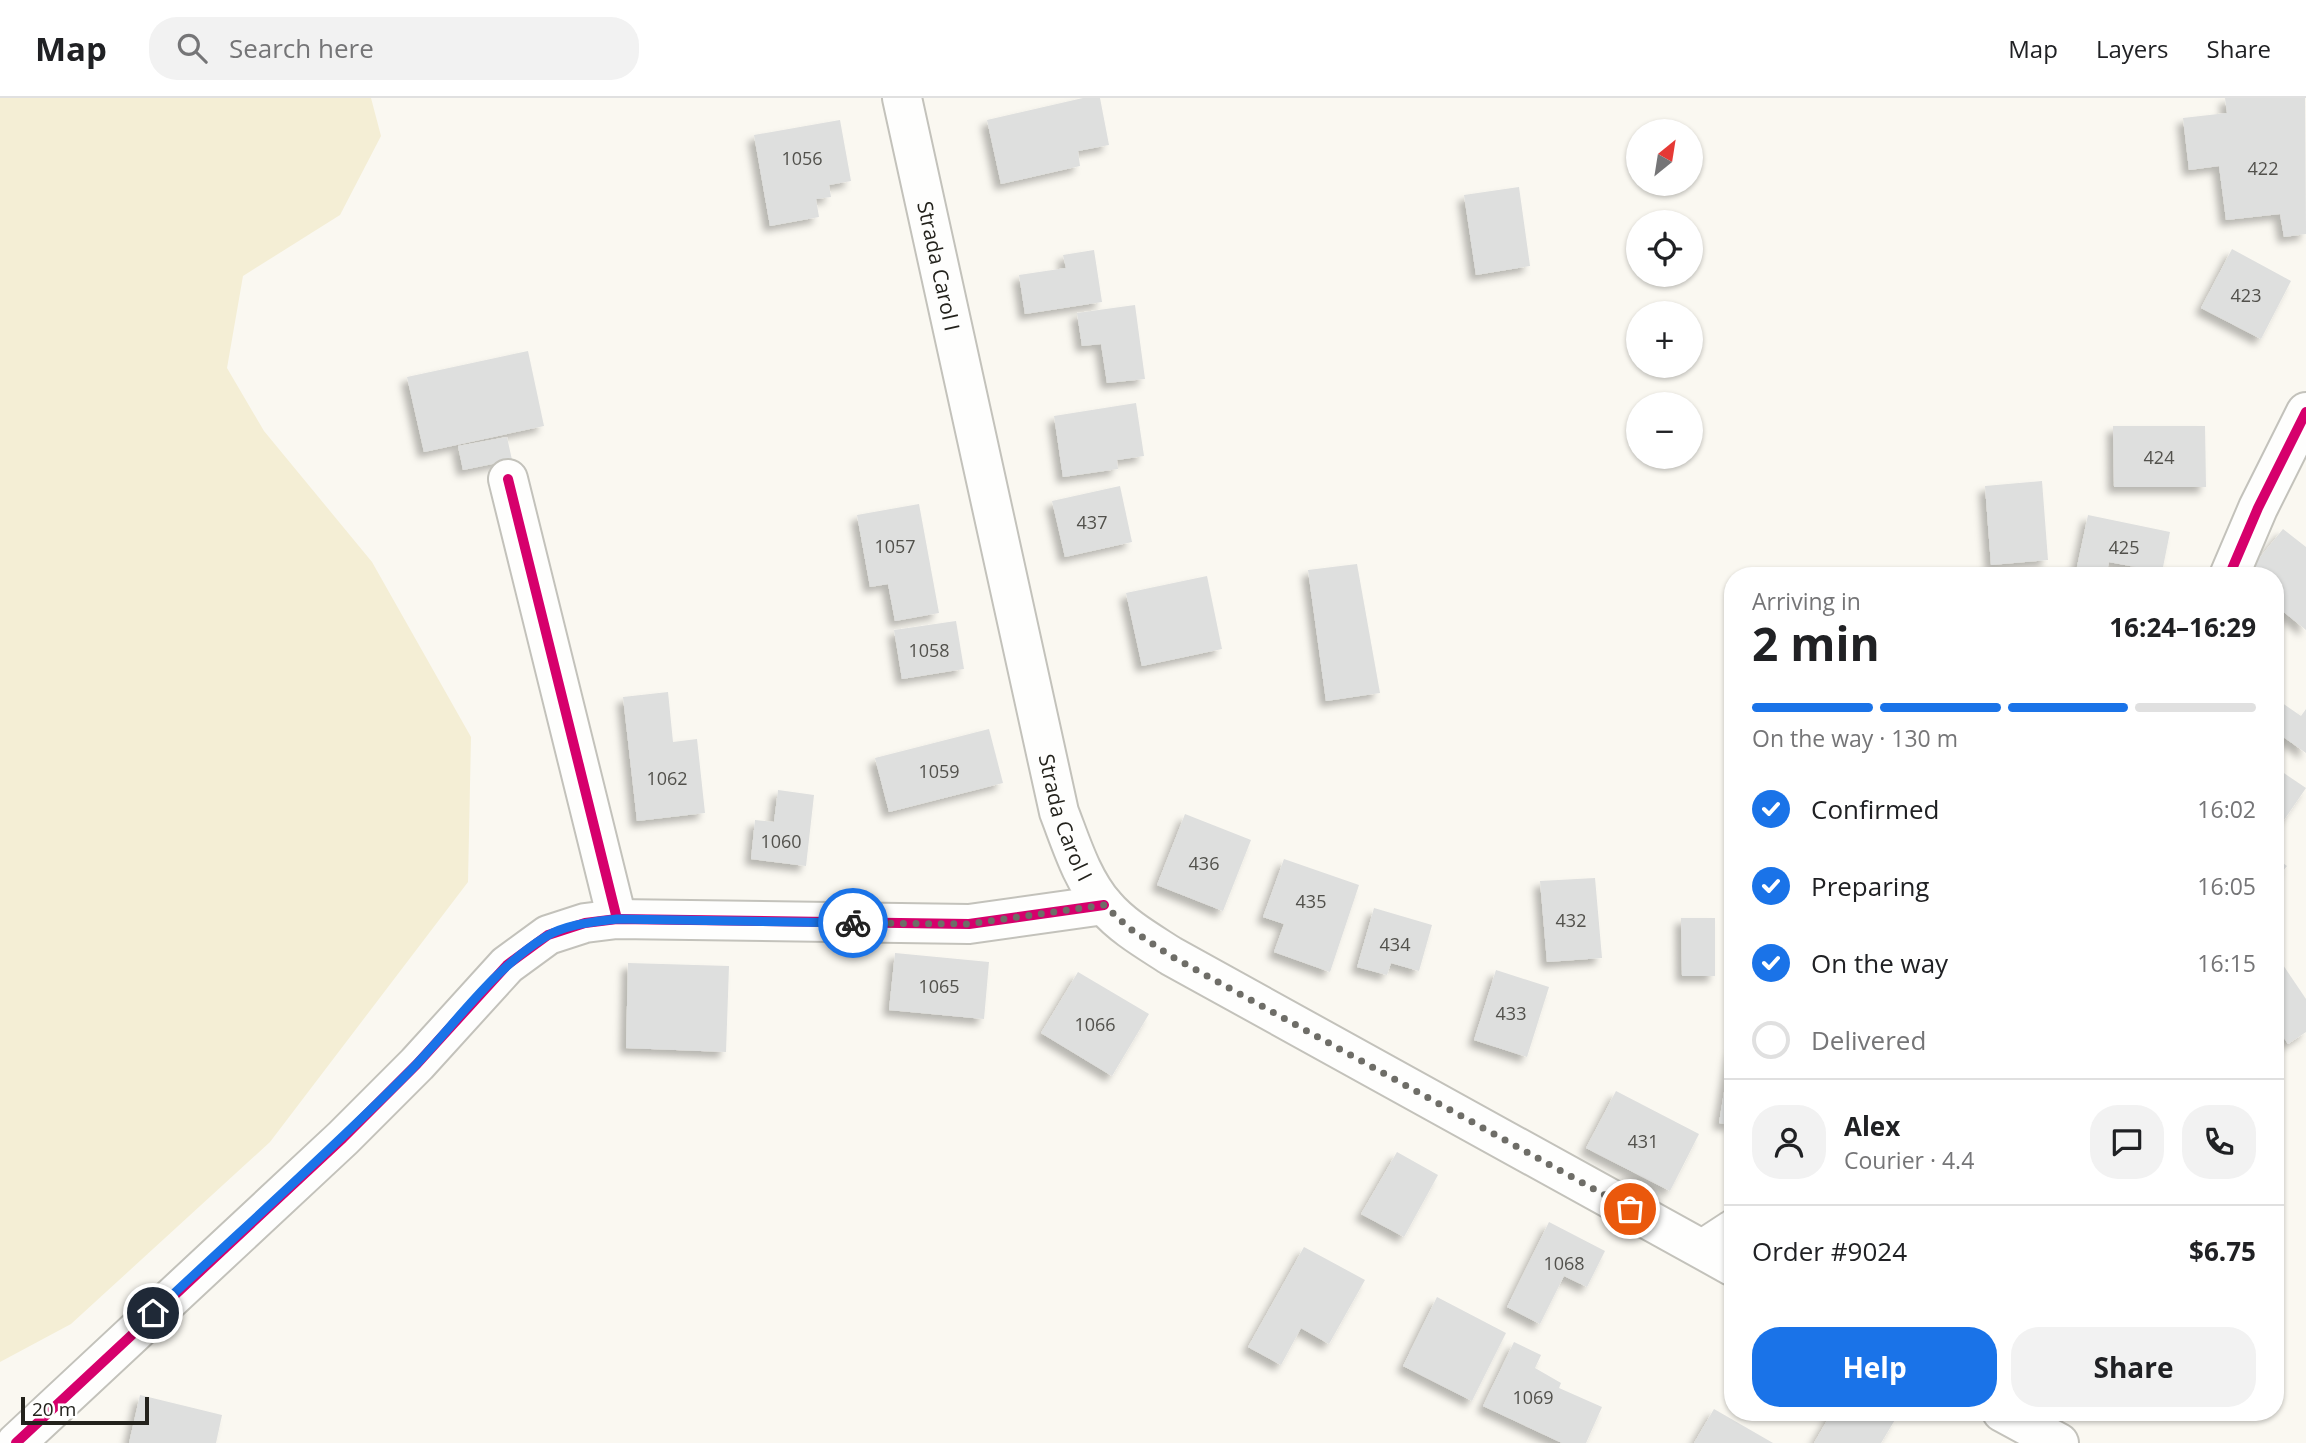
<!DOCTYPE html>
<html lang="en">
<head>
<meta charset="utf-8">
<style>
	body { margin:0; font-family:"Open Sans",sans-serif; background:#f2f2f2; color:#202124; height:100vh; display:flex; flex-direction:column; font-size:26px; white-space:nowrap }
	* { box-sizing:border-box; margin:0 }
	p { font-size:23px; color:#757577 }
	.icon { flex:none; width:38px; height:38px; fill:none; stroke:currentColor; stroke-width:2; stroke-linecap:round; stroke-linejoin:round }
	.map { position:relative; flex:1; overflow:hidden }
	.panel { position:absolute; left:1724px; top:469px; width:560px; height:854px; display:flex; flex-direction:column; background:#fff; border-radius:28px; box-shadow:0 2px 5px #0004 }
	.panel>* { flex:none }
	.needle { width:46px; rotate:30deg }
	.controls { position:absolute; left:1626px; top:21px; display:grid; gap:14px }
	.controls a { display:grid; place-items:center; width:77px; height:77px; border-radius:50%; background:#fff; box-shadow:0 2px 5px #0004; font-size:35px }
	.scale { position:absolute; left:21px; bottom:18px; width:128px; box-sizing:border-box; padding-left:7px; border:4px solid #23221c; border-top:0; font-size:19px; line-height:24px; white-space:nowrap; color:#23221c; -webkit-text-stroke:5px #fff; paint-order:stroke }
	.pin { position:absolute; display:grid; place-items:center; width:60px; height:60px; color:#fff; margin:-30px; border:4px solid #fff; border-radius:50%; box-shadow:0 2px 7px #0007 }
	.courier { position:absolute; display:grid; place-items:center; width:70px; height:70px; margin:-35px; border:5px solid #1a73e8; border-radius:50%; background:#fff; color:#222; box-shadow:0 2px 9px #0007 }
	.summary em { font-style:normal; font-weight:700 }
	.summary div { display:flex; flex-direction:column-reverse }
	.summary { display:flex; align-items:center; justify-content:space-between; height:119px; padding:0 28px }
	h1 { font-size:46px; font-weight:700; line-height:52px }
	.bar { display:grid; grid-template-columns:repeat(4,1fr); gap:10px 7px; align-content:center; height:84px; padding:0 28px }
	.bar i { height:9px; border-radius:5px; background:#e0e0e0 }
	.bar .active { background:#1a73e8 }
	.bar p { grid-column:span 4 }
	.line { display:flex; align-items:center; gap:18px; padding:0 28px; border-top:2px solid #e0e0e0 }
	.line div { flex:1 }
	.round { display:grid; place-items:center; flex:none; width:74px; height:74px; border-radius:28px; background:#f2f2f2 }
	ol { padding:0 28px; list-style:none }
	li { display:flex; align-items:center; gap:21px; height:77px }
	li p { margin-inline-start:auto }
	li .icon { padding:7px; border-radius:50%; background:#1a73e8; color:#fff; stroke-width:4 }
	li:last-child { color:#757577 }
	li i { width:38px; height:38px; border:4px solid #e0e0e0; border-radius:50% }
	.cta { display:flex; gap:14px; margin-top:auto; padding:14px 28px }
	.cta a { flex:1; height:80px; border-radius:28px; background:#1a73e8; color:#fff; font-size:28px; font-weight:700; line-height:80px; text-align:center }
	.cta a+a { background:#f2f2f2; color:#202124 }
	header { display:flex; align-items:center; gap:42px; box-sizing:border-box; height:98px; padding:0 35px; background:#fff; border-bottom:2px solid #e0e0e0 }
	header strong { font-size:33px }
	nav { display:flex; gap:38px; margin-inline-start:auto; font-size:24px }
	.search { width:490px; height:63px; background:#f2f2f2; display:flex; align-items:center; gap:18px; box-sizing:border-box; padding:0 24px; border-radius:28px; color:#757577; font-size:26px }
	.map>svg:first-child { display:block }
</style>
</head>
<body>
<header>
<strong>Map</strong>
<div class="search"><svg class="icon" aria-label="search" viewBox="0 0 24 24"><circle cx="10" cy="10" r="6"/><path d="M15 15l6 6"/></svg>Search here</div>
<nav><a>Map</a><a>Layers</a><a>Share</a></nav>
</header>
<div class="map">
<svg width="2306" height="1345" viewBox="0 0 2306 1345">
	<defs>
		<filter id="shadow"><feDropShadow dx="-6" dy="6" stdDeviation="3.5" flood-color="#0004"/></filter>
	</defs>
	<rect width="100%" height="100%" fill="#faf8f1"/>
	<polygon fill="#f4eed5" points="0,0 371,0 381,38 340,117 243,178 227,270 264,333 372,464 471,639 468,784 270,1044 71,1226 0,1264"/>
	<g fill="#dedfde" filter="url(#shadow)">
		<polygon points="1083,0 1100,0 1109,47 1078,53 1080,68 1001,86 987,22"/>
		<polygon points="2225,0 2305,0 2306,136 2284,139 2280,116 2226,122 2219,68 2189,72 2183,20 2227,15"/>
		<polygon points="840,22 851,83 829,87 831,99 816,101 819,119 770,128 754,37"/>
		<polygon points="1519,89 1530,168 1476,177 1464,97"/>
		<polygon points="2232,151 2291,183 2261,241 2201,210"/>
		<polygon points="1094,152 1102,204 1025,216 1019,177 1066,170 1063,157"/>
		<polygon points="1135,207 1145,281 1107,285 1101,246 1082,248 1077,215"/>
		<polygon points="528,253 544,328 424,354 407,279"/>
		<polygon points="1136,305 1144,358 1117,362 1118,371 1063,379 1054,318"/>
		<polygon points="2113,328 2205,328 2206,389 2114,389"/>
		<polygon points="507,339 512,362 463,372 458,348"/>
		<polygon points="2042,383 2048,462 1991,467 1985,388"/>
		<polygon points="1120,388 1132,444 1065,459 1052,403"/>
		<polygon points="919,406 939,515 895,523 888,486 870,489 857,417"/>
		<polygon points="2088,417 2170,434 2162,474 2109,464 2106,478 2075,478"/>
		<polygon points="2283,431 2306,449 2306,532 2275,507 2275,478 2245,478"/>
		<polygon points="1357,466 1380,595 1326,603 1308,472"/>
		<polygon points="1207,478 1222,551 1142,568 1126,495"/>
		<polygon points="956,523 964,571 902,581 894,532"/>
		<polygon points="668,594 673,644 697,641 705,715 637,723 623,599"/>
		<polygon points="2275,600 2301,618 2306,611 2306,655 2282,638 2275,648"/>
		<polygon points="989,631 1003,685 889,714 875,660"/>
		<polygon points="2275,669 2306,690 2284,722 2275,717"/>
		<polygon points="778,692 814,697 806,768 751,761 755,722 774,724"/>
		<polygon points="1185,716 1251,742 1223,813 1157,787"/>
		<polygon points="2275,759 2287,768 2275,783"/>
		<polygon points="1284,761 1359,787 1330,874 1274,854 1284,826 1263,819"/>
		<polygon points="1595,780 1602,860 1547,864 1540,783"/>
		<polygon points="1374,810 1432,827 1419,873 1391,865 1387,877 1357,869"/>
		<polygon points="1681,820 1715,820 1715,878 1682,878"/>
		<polygon points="895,855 989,864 984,921 889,912"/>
		<polygon points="2275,855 2306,901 2306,934 2288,946 2275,926"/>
		<polygon points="628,865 729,868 726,954 626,950"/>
		<polygon points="1496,872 1549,889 1527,959 1474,942"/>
		<polygon points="1078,874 1149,916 1112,978 1041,935"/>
		<polygon points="1731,951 1732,951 1732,1027 1719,1025"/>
		<polygon points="1616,993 1699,1036 1670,1093 1586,1050"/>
		<polygon points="1397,1054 1438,1077 1404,1139 1361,1116"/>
		<polygon points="1549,1124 1605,1153 1587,1189 1564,1178 1540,1226 1507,1209"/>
		<polygon points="1304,1149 1365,1182 1329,1246 1301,1230 1281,1267 1248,1249"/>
		<polygon points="1437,1199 1506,1235 1472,1303 1403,1268"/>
		<polygon points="1514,1244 1541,1257 1535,1270 1561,1285 1559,1290 1602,1309 1586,1345 1562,1345 1483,1308"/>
		<polygon points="140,1297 222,1317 216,1345 129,1345"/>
		<polygon points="1714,1311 1773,1345 1694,1345"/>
		<polygon points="1832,1314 1885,1314 1896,1320 1881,1345 1814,1345"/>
	</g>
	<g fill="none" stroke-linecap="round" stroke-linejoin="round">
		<defs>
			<g id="minor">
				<polyline points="508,381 617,821"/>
				<polyline points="16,1345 343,1040 417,966 507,867 548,837 585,825 617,821 969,826 1104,807"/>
			</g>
			<g id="tertiary">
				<polyline points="2229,478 2258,410 2306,314"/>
				<polyline points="1703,1151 1732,1132"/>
			</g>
			<g id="secondary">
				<path id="s1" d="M902 0 1059 714C1071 745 1082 782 1105 808 1123 829 1148 843 1171 858L1732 1168"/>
				<polyline points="2002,1314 2059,1345"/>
			</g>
		</defs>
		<use href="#minor" stroke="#c3c2bb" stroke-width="42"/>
		<use href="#tertiary" stroke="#c3c2bb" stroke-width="42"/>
		<use href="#secondary" stroke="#c3c2bb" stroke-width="42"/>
		<use href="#minor" stroke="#fefefd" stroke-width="38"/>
		<use href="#tertiary" stroke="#fefefd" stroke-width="38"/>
		<use href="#secondary" stroke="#fefefd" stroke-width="38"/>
		<defs>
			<g id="cycleway">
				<polyline points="508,381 617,821"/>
				<polyline points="2229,478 2258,410 2306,314"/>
				<polyline points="16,1345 343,1040 417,966 507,867 548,837 585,825 617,821 969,826 1104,807"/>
			</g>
		</defs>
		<use href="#cycleway" stroke="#fff" stroke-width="15"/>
		<use href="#cycleway" stroke="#d6006c" stroke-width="10"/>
	</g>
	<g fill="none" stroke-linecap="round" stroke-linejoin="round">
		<polyline stroke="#6e6d67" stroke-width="7" stroke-dasharray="0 12.6" points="853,825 969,826 1104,807 1129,830 1171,858 1630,1111"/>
		<path stroke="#1a73e8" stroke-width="9" d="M153 1215C237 1136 324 1059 406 977 452 931 489 874 545 839 566 826 594 824 617 821L853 825"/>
	</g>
	<g text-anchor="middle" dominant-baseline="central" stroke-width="6" stroke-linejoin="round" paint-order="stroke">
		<g font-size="18" fill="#52514c">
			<text x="802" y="60">1056</text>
			<text x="2263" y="70">422</text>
			<text x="2246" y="197">423</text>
			<text x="2159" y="359">424</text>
			<text x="1092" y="424">437</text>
			<text x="895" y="448">1057</text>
			<text x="2124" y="449">425</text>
			<text x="929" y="552">1058</text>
			<text x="939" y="673">1059</text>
			<text x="667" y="680">1062</text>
			<text x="781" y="743">1060</text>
			<text x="1204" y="765">436</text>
			<text x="1311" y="803">435</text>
			<text x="1571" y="822">432</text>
			<text x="1395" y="846">434</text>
			<text x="939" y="888">1065</text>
			<text x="1511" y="915">433</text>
			<text x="1095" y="926">1066</text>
			<text x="1643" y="1043">431</text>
			<text x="1564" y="1165">1068</text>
			<text x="1533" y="1299">1069</text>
		</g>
		<g font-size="21" fill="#23221c" stroke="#fff">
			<text stroke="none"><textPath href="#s1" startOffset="172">Strada Carol I</textPath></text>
			<text stroke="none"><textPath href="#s1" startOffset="738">Strada Carol I</textPath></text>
		</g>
	</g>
</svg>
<div class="controls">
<a><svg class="needle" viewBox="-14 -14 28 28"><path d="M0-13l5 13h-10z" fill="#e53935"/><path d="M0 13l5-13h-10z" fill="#757577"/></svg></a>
<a><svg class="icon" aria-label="locate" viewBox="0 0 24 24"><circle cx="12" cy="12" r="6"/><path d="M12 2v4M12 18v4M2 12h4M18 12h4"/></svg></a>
<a>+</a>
<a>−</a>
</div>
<div class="scale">20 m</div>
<div class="pin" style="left:1630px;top:1111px;background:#ea580c"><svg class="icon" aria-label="bag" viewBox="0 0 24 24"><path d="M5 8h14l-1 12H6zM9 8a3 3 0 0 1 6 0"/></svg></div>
<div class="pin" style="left:153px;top:1215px;background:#1f2937"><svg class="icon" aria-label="home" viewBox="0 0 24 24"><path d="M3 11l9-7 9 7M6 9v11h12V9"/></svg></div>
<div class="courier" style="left:853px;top:825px"><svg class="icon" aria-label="bike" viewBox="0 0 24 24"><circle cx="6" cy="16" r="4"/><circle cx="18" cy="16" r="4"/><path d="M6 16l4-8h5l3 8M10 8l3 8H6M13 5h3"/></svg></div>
<section class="panel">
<div class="summary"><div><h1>2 min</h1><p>Arriving in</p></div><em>16:24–16:29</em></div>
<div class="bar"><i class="active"></i><i class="active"></i><i class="active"></i><i></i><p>On the way · 130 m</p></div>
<ol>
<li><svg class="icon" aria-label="check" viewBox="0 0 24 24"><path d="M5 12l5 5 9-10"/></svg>Confirmed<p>16:02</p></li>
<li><svg class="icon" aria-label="check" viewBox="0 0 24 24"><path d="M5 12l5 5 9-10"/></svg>Preparing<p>16:05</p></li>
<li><svg class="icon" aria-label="check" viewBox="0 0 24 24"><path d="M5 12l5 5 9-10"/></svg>On the way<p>16:15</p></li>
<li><i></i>Delivered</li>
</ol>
<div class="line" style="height:126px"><a class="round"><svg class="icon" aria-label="person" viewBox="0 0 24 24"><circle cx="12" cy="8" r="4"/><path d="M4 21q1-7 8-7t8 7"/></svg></a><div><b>Alex</b><p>Courier · 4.4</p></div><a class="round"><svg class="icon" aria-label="chat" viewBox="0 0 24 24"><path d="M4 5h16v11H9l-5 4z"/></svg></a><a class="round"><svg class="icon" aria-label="phone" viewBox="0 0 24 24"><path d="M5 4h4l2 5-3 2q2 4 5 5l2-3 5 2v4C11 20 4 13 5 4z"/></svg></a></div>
<div class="line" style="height:91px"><div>Order #9024</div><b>$6.75</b></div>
<div class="cta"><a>Help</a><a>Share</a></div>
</section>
</div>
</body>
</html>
